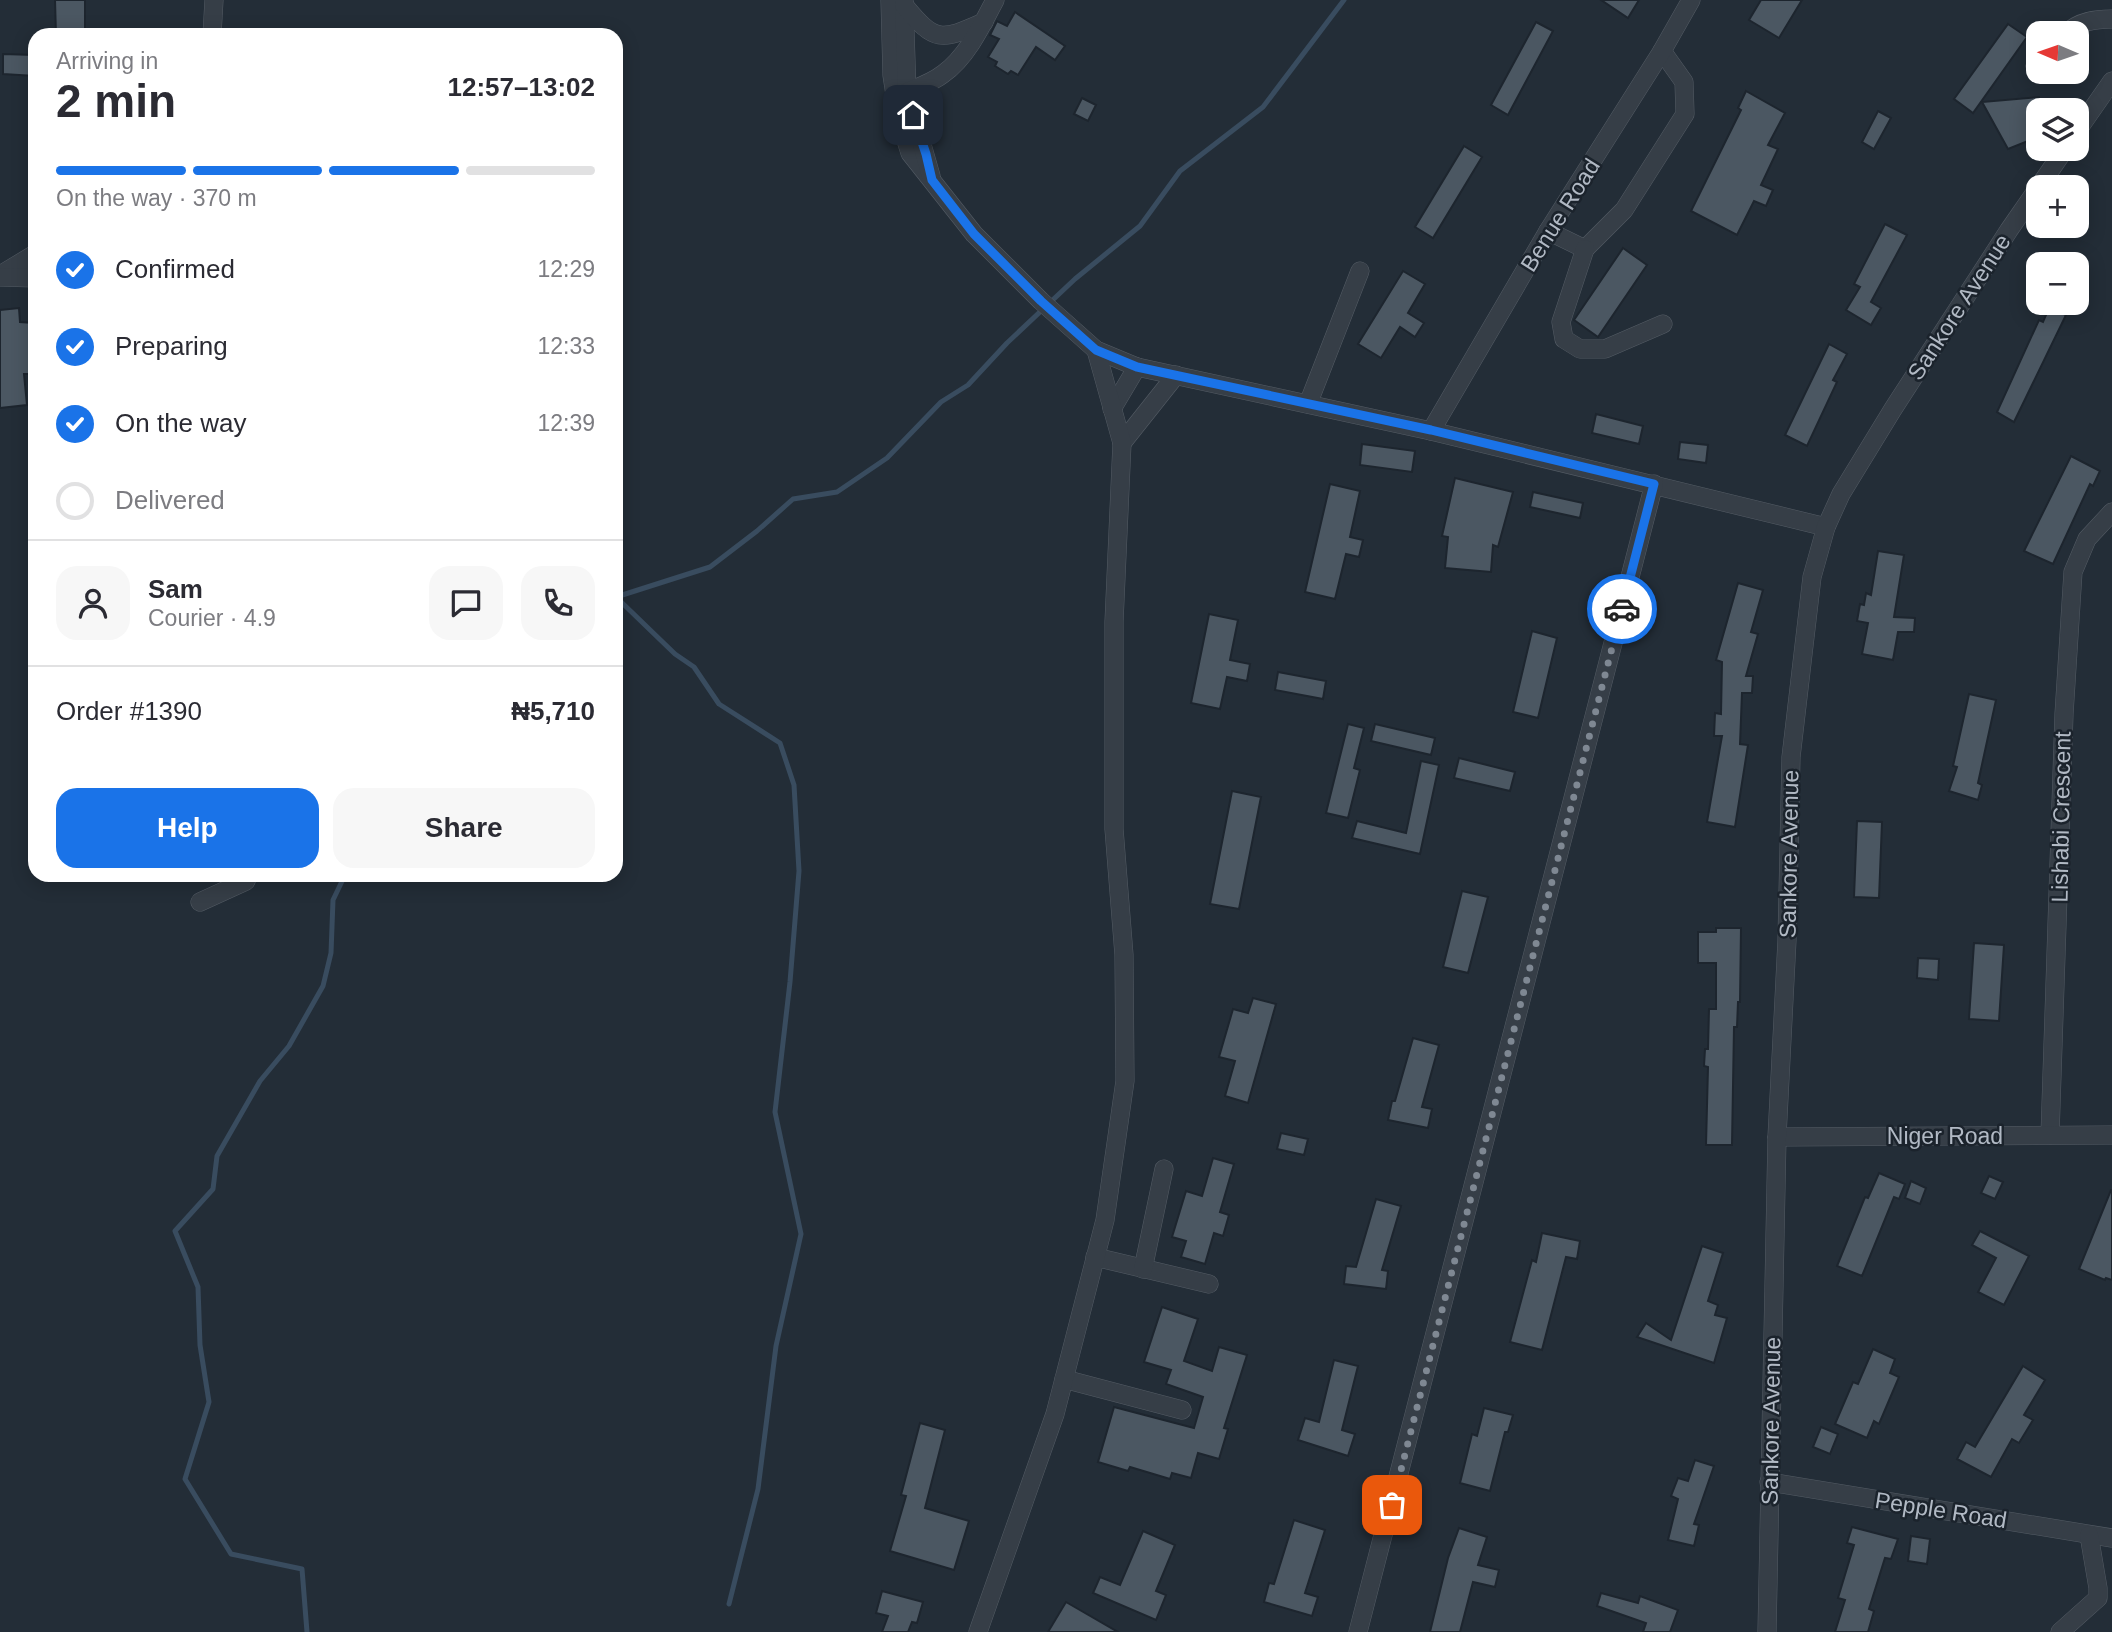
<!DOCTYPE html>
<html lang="en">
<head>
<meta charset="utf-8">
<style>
	body { margin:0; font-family:Helvetica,sans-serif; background:#f7f7f7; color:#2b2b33; height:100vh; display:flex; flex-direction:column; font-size:26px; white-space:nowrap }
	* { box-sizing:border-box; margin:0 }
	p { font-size:23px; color:#7c7c81 }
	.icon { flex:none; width:38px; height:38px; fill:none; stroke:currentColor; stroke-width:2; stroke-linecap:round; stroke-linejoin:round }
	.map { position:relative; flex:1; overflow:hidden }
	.sheet { position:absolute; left:28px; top:28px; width:595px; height:854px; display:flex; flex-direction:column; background:#fff; border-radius:21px; box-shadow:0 4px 18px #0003 }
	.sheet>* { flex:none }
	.needle { width:46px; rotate:272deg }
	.tools { position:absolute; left:2026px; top:21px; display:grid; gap:14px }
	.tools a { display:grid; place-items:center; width:63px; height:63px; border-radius:14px; background:#fff; box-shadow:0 4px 18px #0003; font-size:35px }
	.pin { position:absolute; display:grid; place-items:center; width:60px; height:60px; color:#fff; margin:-30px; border-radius:14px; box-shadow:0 4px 10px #0006 }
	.courier { position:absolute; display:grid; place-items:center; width:70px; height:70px; margin:-35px; border:5px solid #1a73e8; border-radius:50%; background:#fff; color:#222; box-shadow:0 2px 9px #0007 }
	.head em { font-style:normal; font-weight:600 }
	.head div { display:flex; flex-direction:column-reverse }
	.head { display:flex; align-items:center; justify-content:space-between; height:119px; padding:0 28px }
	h1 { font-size:46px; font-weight:600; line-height:52px }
	.bar { display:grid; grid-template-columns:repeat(4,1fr); gap:10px 7px; align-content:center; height:84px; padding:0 28px }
	.bar i { height:9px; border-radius:5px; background:#e1e1e2 }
	.bar .selected { background:#1a73e8 }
	.bar p { grid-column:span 4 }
	.line { display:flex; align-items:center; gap:18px; padding:0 28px; border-top:2px solid #e1e1e2 }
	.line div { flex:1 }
	.round { display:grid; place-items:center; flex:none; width:74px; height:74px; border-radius:21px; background:#f7f7f7 }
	ol { padding:0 28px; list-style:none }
	li { display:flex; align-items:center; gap:21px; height:77px }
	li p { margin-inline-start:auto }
	li .icon { padding:7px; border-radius:50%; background:#1a73e8; color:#fff; stroke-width:4 }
	li:last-child { color:#7c7c81 }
	li i { width:38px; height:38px; border:4px solid #e1e1e2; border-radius:50% }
	.button { display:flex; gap:14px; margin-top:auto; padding:14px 28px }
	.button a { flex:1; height:80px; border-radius:21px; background:#1a73e8; color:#fff; font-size:28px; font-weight:600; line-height:80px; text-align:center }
	.button a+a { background:#f7f7f7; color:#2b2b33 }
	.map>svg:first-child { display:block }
</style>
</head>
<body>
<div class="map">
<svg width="2112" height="1632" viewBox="0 0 2112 1632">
	<rect width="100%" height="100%" fill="#232d37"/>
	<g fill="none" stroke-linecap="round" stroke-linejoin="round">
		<g stroke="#394c5f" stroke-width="5">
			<polyline points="616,597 675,654 694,667 719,704 780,743 794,785 799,871 790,982 775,1112 801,1234 776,1346 758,1489 729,1604"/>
			<polyline points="616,597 710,567 757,531 793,499 837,492 887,458 941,402 968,385 1007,343 1075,279 1140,226 1180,171 1263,107 1344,0"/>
			<polyline points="307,1632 302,1569 231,1554 185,1479 209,1402 200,1345 198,1287 175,1231 213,1189 217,1156 260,1081 289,1046 323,986 331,953 333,900 345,875"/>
		</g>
	</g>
	<g fill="#4b5762" stroke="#1d252e" stroke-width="2">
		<polygon points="55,0 85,0 85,35 56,35"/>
		<polygon points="1601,0 1639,0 1628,18"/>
		<polygon points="1761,0 1802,0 1779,38 1749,20"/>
		<polygon points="1015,12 1065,46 1055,60 1036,47 1018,75 1011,71 1008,74 995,66 997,62 988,57 999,39 990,35 997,21 1007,26"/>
		<polygon points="1536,22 1553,31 1508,115 1491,105"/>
		<polygon points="2008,24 2027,37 1973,113 1954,99"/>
		<polygon points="3,54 35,55 35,76 3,74"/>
		<polygon points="1746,91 1785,113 1768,145 1778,149 1761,185 1773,190 1766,206 1754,201 1737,235 1691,211 1741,110 1738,108"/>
		<polygon points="2039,97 2038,137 2008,149 1982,102"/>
		<polygon points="1082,98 1096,105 1088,121 1074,114"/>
		<polygon points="1878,111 1891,118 1874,149 1862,142"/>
		<polygon points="1464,146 1482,157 1433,238 1415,227"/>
		<polygon points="1885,224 1907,235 1871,302 1881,308 1871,325 1846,310 1860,287 1854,284"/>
		<polygon points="1623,248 1647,265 1598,337 1574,320"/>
		<polygon points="1403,271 1425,284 1408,313 1424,323 1415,337 1400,327 1381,358 1358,344"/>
		<polygon points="19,308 20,322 35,323 35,374 24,374 27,405 0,408 0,310"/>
		<polygon points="2049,308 2066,315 2014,422 1997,412 2039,320 2043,322"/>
		<polygon points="1829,344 1847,354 1833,380 1837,382 1807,446 1785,435"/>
		<polygon points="1596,414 1643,426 1639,444 1592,433"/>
		<polygon points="1680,442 1708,445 1706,463 1678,459"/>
		<polygon points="1362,444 1415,451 1412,472 1360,465"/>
		<polygon points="2071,456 2100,471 2093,486 2090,484 2053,564 2024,551"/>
		<polygon points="1455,478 1513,492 1498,547 1493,545 1491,572 1445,568 1448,537 1442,536"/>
		<polygon points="1330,484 1360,491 1350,537 1363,540 1359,557 1346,554 1335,599 1305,592"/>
		<polygon points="1533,492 1583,503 1580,518 1530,507"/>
		<polygon points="1878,551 1904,555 1894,617 1915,618 1914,632 1898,632 1893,660 1862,654 1868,623 1857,621 1860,604 1864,605 1866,593 1871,595"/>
		<polygon points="1738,583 1763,590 1751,632 1758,634 1746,676 1753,676 1752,693 1742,693 1740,744 1748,745 1735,827 1707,822 1722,736 1714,736 1715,713 1721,714 1722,662 1716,660"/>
		<polygon points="1209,614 1238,620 1230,660 1250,664 1247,681 1227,677 1220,709 1191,703"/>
		<polygon points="1532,631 1557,638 1538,718 1513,712"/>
		<polygon points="1278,672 1326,681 1323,699 1275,690"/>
		<polygon points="1969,694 1996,700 1978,783 1982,785 1978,800 1949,791 1957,767 1953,766"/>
		<polygon points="1348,724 1364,728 1354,768 1360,770 1348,818 1326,813"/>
		<polygon points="1375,724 1435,738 1431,755 1371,741"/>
		<polygon points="1459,758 1515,772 1510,791 1454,778"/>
		<polygon points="1421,761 1439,765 1420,854 1352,838 1357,821 1406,833"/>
		<polygon points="1232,791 1261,797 1239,909 1210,904"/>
		<polygon points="1857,821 1882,822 1879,898 1854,897"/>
		<polygon points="1462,891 1488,897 1468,973 1443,967"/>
		<polygon points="1716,928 1741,928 1740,1002 1738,1002 1737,1027 1734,1027 1732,1145 1706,1145 1708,1067 1704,1066 1705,1049 1708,1049 1709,1009 1716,1009 1716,963 1698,963 1698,932 1716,932"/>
		<polygon points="1974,943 2004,945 1999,1021 1969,1019"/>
		<polygon points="1918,958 1939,959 1938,980 1917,978"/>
		<polygon points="1253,998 1276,1004 1248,1103 1225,1096 1235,1061 1219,1057 1233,1009 1248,1013"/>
		<polygon points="1413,1038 1439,1045 1422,1107 1432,1109 1428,1128 1388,1120 1392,1101 1395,1101"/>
		<polygon points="1281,1133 1308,1139 1304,1155 1277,1149"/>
		<polygon points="1213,1158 1234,1164 1220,1212 1229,1215 1223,1236 1214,1233 1205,1264 1181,1257 1186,1241 1172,1237 1186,1191 1202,1196"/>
		<polygon points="1879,1173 1905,1184 1899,1199 1894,1197 1862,1276 1837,1266 1865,1197 1868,1198"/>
		<polygon points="1989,1176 2003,1182 1995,1199 1981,1193"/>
		<polygon points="1911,1181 1926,1188 1920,1204 1905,1198"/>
		<polygon points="2111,1190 2112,1190 2112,1280 2106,1278 2105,1280 2079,1269"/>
		<polygon points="1376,1199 1401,1206 1382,1270 1388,1271 1386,1289 1344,1284 1346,1266 1356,1267"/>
		<polygon points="1980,1231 2029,1256 2004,1305 1978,1292 1996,1258 1972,1245"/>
		<polygon points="1542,1233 1580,1241 1577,1259 1566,1257 1542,1350 1510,1342 1532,1260 1536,1262"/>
		<polygon points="1702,1246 1723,1253 1708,1301 1718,1305 1715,1315 1727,1318 1714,1363 1637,1337 1646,1323 1671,1340"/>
		<polygon points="1162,1307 1198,1319 1184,1361 1212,1371 1219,1347 1247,1355 1224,1428 1228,1429 1219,1459 1198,1453 1191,1478 1172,1473 1170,1479 1130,1467 1128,1471 1098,1462 1114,1407 1194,1428 1203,1397 1166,1384 1171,1370 1144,1362"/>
		<polygon points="1873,1349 1895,1359 1890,1373 1899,1377 1879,1424 1874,1421 1867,1438 1835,1424 1853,1382 1858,1384"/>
		<polygon points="1334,1360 1358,1366 1342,1430 1355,1434 1348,1456 1298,1440 1305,1418 1319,1422"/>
		<polygon points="2023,1366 2045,1380 2024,1415 2033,1420 2019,1443 2012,1439 1991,1477 1957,1459 1966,1442 1975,1447"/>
		<polygon points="1484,1408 1513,1415 1508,1432 1505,1432 1490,1491 1460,1483 1472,1434 1477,1436"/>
		<polygon points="920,1423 945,1430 925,1508 969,1521 954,1570 890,1551 906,1496 901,1495"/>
		<polygon points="1821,1427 1838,1434 1830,1454 1813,1447"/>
		<polygon points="1695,1460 1714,1466 1694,1524 1699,1525 1694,1546 1668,1540 1678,1499 1671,1496 1678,1478 1688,1481"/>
		<polygon points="1294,1520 1325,1530 1305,1593 1318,1597 1312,1616 1264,1602 1269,1583 1274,1584"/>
		<polygon points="1852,1527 1898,1539 1891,1559 1885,1558 1869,1609 1874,1611 1868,1632 1835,1632 1845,1600 1838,1598 1854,1545 1847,1543"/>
		<polygon points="1459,1528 1487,1537 1478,1565 1499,1570 1495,1587 1473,1582 1460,1632 1430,1632 1448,1558"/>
		<polygon points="1143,1531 1175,1545 1156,1591 1166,1595 1156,1620 1093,1593 1100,1577 1120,1585"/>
		<polygon points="1911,1536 1930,1539 1927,1564 1908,1561"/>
		<polygon points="882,1591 923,1602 917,1623 912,1622 908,1632 882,1632 888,1616 876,1613"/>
		<polygon points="1601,1593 1638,1603 1640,1596 1678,1610 1670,1632 1643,1632 1646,1623 1597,1606"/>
		<polygon points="1066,1602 1118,1632 1048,1632"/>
	</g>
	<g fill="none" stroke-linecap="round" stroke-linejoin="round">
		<defs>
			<g id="minor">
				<polyline points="890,0 892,75 898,115 910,153 974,234 1041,301 1096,350 1137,367 1431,431 1826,527"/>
				<polyline points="904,0 907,92 931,176"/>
				<path d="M904 5C935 43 941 41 984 22"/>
				<path d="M2067 33C2079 21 2096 19 2112 19"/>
				<polyline points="212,35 214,0"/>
				<polyline points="2035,66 2039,62"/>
				<path d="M907 92C919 87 933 82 943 74 967 57 982 25 995 0"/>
				<polyline points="2077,131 2112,81"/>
				<polyline points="1548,231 1585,249 1624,210 1685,114 1684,82 1662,51"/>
				<polyline points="1585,249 1561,322 1564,339 1580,349 1605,349 1663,324"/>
				<polyline points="0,275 35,254"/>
				<polyline points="0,277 35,278"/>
				<polyline points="1308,404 1360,271"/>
				<polyline points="1112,409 1137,367"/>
				<polyline points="1431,431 1548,231 1662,51 1691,0"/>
				<polyline points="1122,443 1176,375"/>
				<polyline points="200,902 246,881 248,875"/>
				<polyline points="2050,1135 2064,714 2073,572 2087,539 2112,512"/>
				<polyline points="1777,1137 2112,1135"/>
				<polyline points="1095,1257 1209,1284"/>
				<polyline points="1143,1269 1164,1169"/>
				<polyline points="1064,1379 1182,1410"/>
				<polyline points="1769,1482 2112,1538"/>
				<polyline points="978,1632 1055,1414 1105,1220 1125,1081 1124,955 1114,829 1114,622 1122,443 1096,350"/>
				<polyline points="1358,1632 1654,484"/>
				<polyline points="1767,1632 1777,1137 1787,940 1791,757 1812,577 1826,527 1841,494 1893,409 2009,230 2065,149"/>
				<polyline points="2060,1632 2098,1598 2098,1588 2089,1535"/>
			</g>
		</defs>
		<use href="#minor" stroke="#545c65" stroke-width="19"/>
		<use href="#minor" stroke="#363e47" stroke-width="18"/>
	</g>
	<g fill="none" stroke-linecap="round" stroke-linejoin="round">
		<polyline stroke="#7f8893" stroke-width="7" stroke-dasharray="0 12.6" points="1392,1505 1622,609"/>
		<polyline stroke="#1a73e8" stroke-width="9" points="913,115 926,154 932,180 974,234 1041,301 1096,350 1137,367 1431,430 1654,484 1622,609"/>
	</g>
	<g text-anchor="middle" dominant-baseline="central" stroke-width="5" stroke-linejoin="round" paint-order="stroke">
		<g font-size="23" fill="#b1b9c4" stroke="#1b232c">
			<text transform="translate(1560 215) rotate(-58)">Benue Road</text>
			<text transform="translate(1959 307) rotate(-57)">Sankore Avenue</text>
			<text transform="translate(2061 817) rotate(-89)">Lishabi Crescent</text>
			<text transform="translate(1789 854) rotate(-89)">Sankore Avenue</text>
			<text x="1945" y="1136">Niger Road</text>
			<text transform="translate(1771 1421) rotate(-89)">Sankore Avenue</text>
			<text transform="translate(1941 1510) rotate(9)">Pepple Road</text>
		</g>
	</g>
</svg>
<div class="tools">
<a><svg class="needle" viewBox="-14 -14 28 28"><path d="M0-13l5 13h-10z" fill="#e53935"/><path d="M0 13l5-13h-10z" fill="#7c7c81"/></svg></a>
<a><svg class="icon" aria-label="layers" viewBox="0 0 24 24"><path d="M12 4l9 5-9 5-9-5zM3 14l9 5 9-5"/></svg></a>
<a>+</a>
<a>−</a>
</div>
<div class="pin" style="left:1392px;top:1505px;background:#ea580c"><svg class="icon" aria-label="bag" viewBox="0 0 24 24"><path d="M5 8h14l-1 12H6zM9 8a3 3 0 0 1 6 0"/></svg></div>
<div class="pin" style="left:913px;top:115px;background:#1f2937"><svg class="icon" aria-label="home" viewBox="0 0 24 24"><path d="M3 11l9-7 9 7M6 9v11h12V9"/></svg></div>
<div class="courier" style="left:1622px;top:609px"><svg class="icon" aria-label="car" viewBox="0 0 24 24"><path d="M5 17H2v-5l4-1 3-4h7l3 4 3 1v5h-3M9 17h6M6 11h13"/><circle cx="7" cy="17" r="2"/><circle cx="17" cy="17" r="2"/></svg></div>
<section class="sheet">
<div class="head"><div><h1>2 min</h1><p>Arriving in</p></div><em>12:57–13:02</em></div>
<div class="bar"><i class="selected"></i><i class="selected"></i><i class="selected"></i><i></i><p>On the way · 370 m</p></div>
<ol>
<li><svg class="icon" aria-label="check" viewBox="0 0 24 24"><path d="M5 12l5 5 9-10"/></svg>Confirmed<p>12:29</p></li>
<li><svg class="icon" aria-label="check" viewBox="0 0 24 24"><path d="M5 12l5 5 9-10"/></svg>Preparing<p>12:33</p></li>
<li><svg class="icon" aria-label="check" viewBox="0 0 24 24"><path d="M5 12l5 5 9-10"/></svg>On the way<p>12:39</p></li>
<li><i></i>Delivered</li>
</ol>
<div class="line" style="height:126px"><a class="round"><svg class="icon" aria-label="person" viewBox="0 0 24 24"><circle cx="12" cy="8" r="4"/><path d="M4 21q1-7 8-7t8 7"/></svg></a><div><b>Sam</b><p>Courier · 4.9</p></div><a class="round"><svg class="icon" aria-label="chat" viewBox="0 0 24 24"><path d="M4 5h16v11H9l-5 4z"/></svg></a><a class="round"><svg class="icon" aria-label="phone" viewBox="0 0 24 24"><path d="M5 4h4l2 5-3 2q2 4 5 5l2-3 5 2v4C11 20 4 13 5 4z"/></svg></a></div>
<div class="line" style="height:91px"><div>Order #1390</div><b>₦5,710</b></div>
<div class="button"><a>Help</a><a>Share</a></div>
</section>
</div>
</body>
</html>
